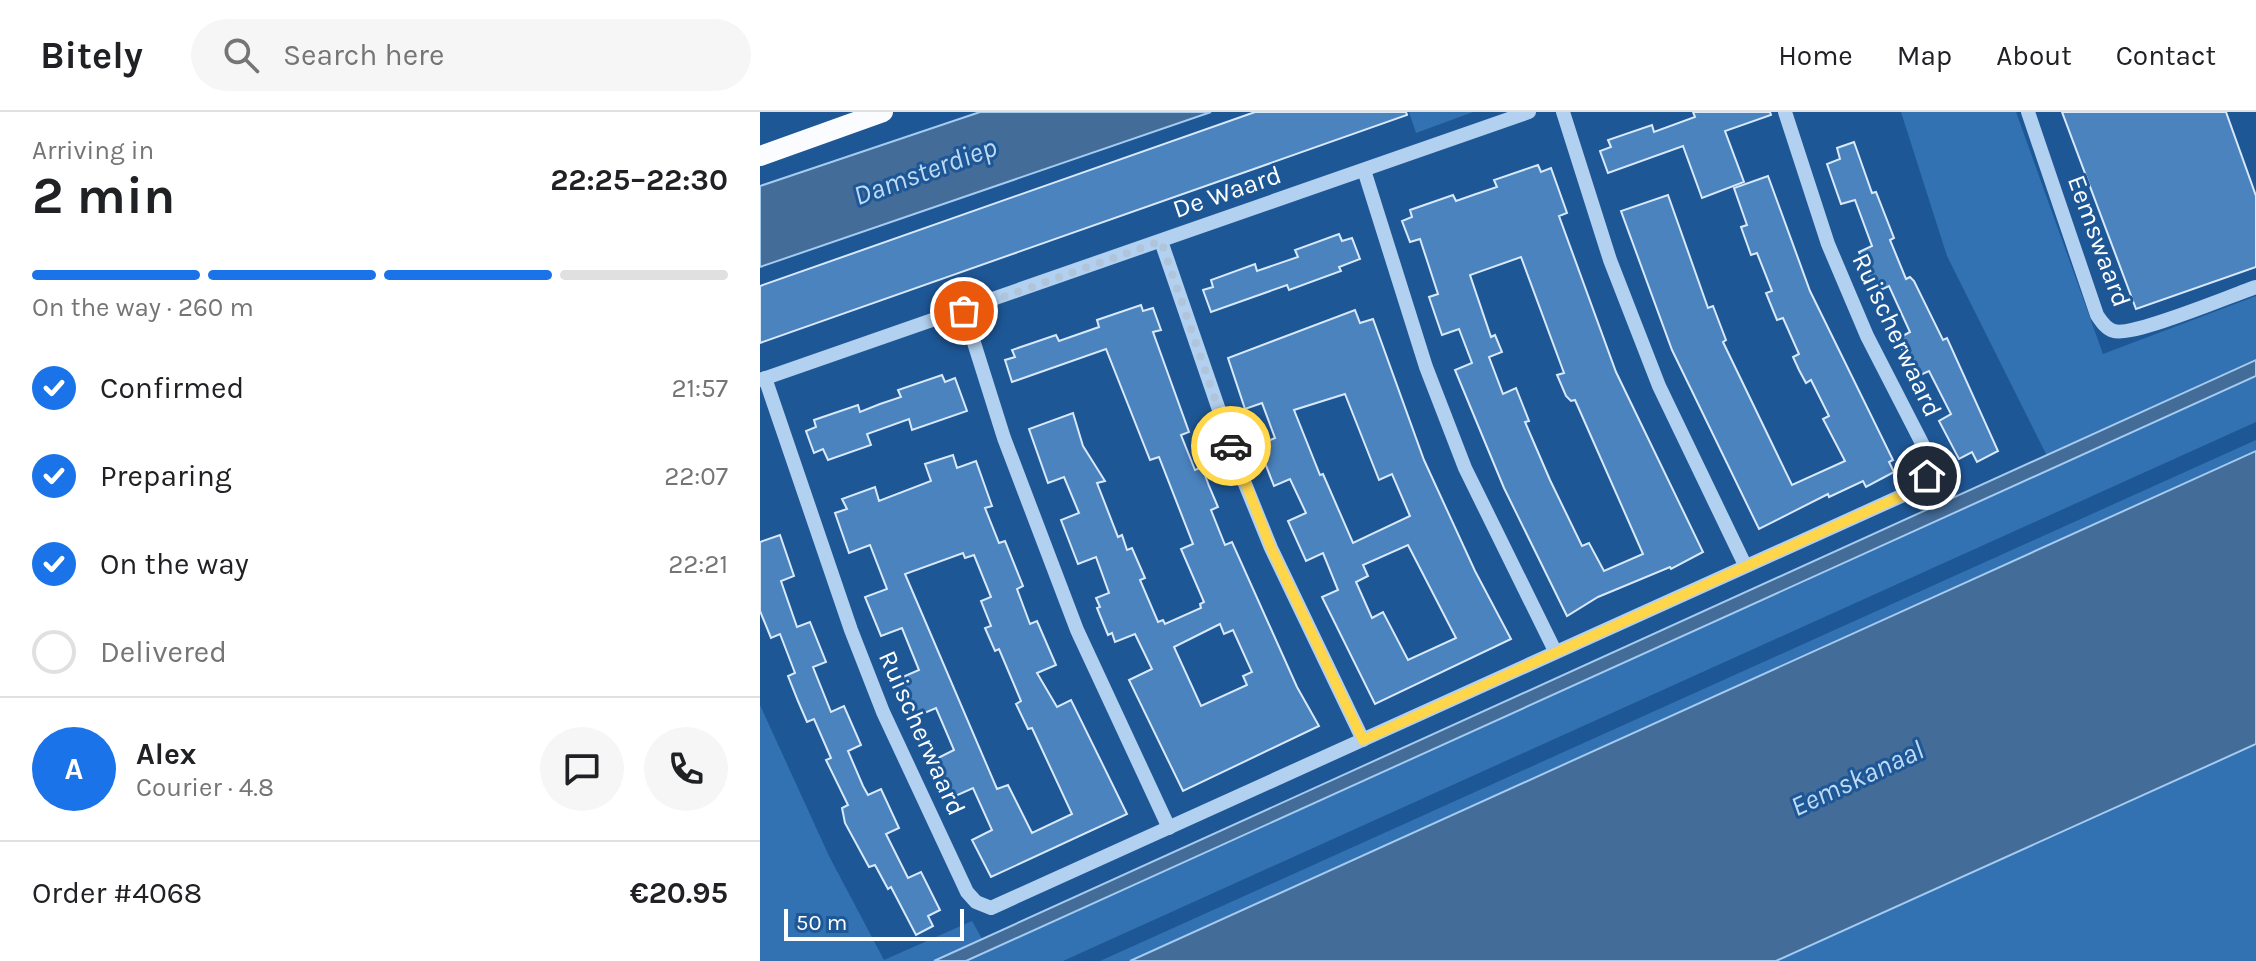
<!DOCTYPE html>
<html lang="en">
<head>
<meta charset="utf-8">
<style>
	body { margin:0; font-family:Karla,sans-serif; background:#f6f6f6; color:#202124; height:100vh; display:flex; flex-direction:column; font-size:30px; white-space:nowrap }
	* { box-sizing:border-box; margin:0 }
	p { font-size:26px; color:#757577 }
	.icon { flex:none; width:44px; height:44px; fill:none; stroke:currentColor; stroke-width:2; stroke-linecap:round; stroke-linejoin:round }
	.map { position:relative; flex:1; overflow:hidden }
	.panel { display:flex; flex-direction:column; background:#fff; width:760px }
	.panel>* { flex:none }
	.scale { position:absolute; left:24px; bottom:20px; width:180px; box-sizing:border-box; padding-left:8px; border:4px solid #fff; border-top:0; font-size:22px; line-height:28px; white-space:nowrap; color:#fff; -webkit-text-stroke:6px #1e5796; paint-order:stroke }
	.pin { position:absolute; display:grid; place-items:center; width:68px; height:68px; color:#fff; margin:-34px; border:4px solid #fff; border-radius:50%; box-shadow:0 2px 8px #0007 }
	.courier { position:absolute; display:grid; place-items:center; width:80px; height:80px; margin:-40px; border:6px solid #ffd54a; border-radius:50%; background:#fff; color:#222; box-shadow:0 2px 10px #0007 }
	.summary em { font-style:normal; font-weight:700 }
	.summary div { display:flex; flex-direction:column-reverse }
	.summary { display:flex; align-items:center; justify-content:space-between; height:136px; padding:0 32px }
	h1 { font-size:52px; font-weight:700; line-height:60px }
	.bar { display:grid; grid-template-columns:repeat(4,1fr); gap:12px 8px; align-content:center; height:96px; padding:0 32px }
	.bar i { height:10px; border-radius:6px; background:#e0e0e0 }
	.bar .selected { background:#1a73e8 }
	.bar p { grid-column:span 4 }
	.line { display:flex; align-items:center; gap:20px; padding:0 32px; border-top:2px solid #e0e0e0 }
	.line div { flex:1 }
	.round { display:grid; place-items:center; flex:none; width:84px; height:84px; border-radius:42px; background:#f6f6f6 }
	ol { padding:0 32px; list-style:none }
	li { display:flex; align-items:center; gap:24px; height:88px }
	li p { margin-inline-start:auto }
	li .icon { padding:8px; border-radius:50%; background:#1a73e8; color:#fff; stroke-width:4 }
	li:last-child { color:#757577 }
	li i { width:44px; height:44px; border:4px solid #e0e0e0; border-radius:50% }
	header { display:flex; align-items:center; gap:48px; box-sizing:border-box; height:112px; padding:0 40px; background:#fff; border-bottom:2px solid #e0e0e0 }
	header strong { font-size:38px }
	nav { display:flex; gap:44px; margin-inline-start:auto; font-size:28px }
	.search { width:560px; height:72px; background:#f6f6f6; display:flex; align-items:center; gap:20px; box-sizing:border-box; padding:0 28px; border-radius:44px; color:#757577; font-size:30px }
	main { display:flex; flex:1; min-height:0 }
	.map>svg:first-child { display:block }
</style>
</head>
<body>
<header>
<strong>Bitely</strong>
<div class="search"><svg class="icon" aria-label="search" viewBox="0 0 24 24"><circle cx="10" cy="10" r="6"/><path d="M15 15l6 6"/></svg>Search here</div>
<nav><a>Home</a><a>Map</a><a>About</a><a>Contact</a></nav>
</header>
<main>
<section class="panel">
<div class="summary"><div><h1>2 min</h1><p>Arriving in</p></div><em>22:25–22:30</em></div>
<div class="bar"><i class="selected"></i><i class="selected"></i><i class="selected"></i><i></i><p>On the way · 260 m</p></div>
<ol>
<li><svg class="icon" aria-label="check" viewBox="0 0 24 24"><path d="M5 12l5 5 9-10"/></svg>Confirmed<p>21:57</p></li>
<li><svg class="icon" aria-label="check" viewBox="0 0 24 24"><path d="M5 12l5 5 9-10"/></svg>Preparing<p>22:07</p></li>
<li><svg class="icon" aria-label="check" viewBox="0 0 24 24"><path d="M5 12l5 5 9-10"/></svg>On the way<p>22:21</p></li>
<li><i></i>Delivered</li>
</ol>
<div class="line" style="height:144px"><b class="round" style="background:#1a73e8;color:#fff">A</b><div><b>Alex</b><p>Courier · 4.8</p></div><a class="round"><svg class="icon" aria-label="chat" viewBox="0 0 24 24"><path d="M4 5h16v11H9l-5 4z"/></svg></a><a class="round"><svg class="icon" aria-label="phone" viewBox="0 0 24 24"><path d="M5 4h4l2 5-3 2q2 4 5 5l2-3 5 2v4C11 20 4 13 5 4z"/></svg></a></div>
<div class="line" style="height:104px"><div>Order #4068</div><b>€20.95</b></div>
</section>
<div class="map">
<svg width="1496" height="849" viewBox="0 0 1496 849">
	<rect width="100%" height="100%" fill="#1e5796"/>
	<g fill="#3272b3">
		<polygon points="649,0 713,0 656,21"/>
		<polygon points="1141,0 1256,0 1343,242 1496,184 1496,310 303,849 0,849 0,593 69,744 124,848 212,809 226,834 1292,354 1187,144"/>
		<polygon points="1496,328 1496,339 422,826 370,849 340,849"/>
		<polygon points="1496,632 1496,849 1016,849"/>
	</g>
	<g fill="#446c98" stroke="#a5cbf0" stroke-width="2">
		<polygon points="220,0 451,0 0,155 0,74"/>
		<polygon points="1496,248 1496,264 206,849 174,849"/>
		<polygon points="1496,339 1496,632 1016,849 370,849"/>
	</g>
	<g fill="#4b83be" stroke="#d8e9fa" stroke-width="2" fill-rule="evenodd">
		<polygon points="495,0 646,0 647,3 0,231 0,174"/>
		<polygon points="933,0 1010,0 1011,3 965,19 984,70 942,86 923,34 848,61 840,39 851,35 848,28 892,13 894,20 935,5"/>
		<polygon points="1302,0 1466,0 1496,84 1496,155 1376,197"/>
		<polygon points="1094,30 1112,81 1116,80 1134,126 1130,128 1146,167 1150,165 1154,169 1183,228 1187,226 1238,339 1217,350 1212,340 1199,347 1179,309 1191,302 1169,259 1156,265 1137,227 1150,220 1129,174 1116,180 1099,140 1112,134 1095,88 1081,92 1067,52 1080,47 1077,36"/>
		<path d="M778 53 781 60 791 56 807 101 799 104 856 260 943 440 911 457 910 455 838 485 807 504 744 376 695 258 712 251 699 217 682 223 669 185 678 182 660 127 650 130 642 109 652 105 650 98 693 83 696 89 716 82 737 75 734 68ZM761 145 804 261 797 263 806 284 811 289 815 288 883 442 844 459 829 431 822 434 790 368 765 310 769 309 756 276 743 282 729 245 742 240 735 223 731 225 710 163Z"/>
		<polygon points="1008,64 1050,179 1133,348 1129,350 1134,360 1106,375 1103,369 1069,385 1068,382 999,417 912,238 861,99 908,83 948,196 953,194 966,228 963,230 1032,373 1085,349 1063,307 1069,304 1051,268 1046,271 1039,258 1033,245 1039,242 1023,206 1017,208 1006,181 1012,179 997,141 991,143 981,115 987,113 974,76"/>
		<polygon points="579,122 582,129 592,126 600,147 579,155 581,159 529,178 527,173 451,200 443,178 453,175 451,168 495,152 497,159 538,145 535,138"/>
		<path d="M381 193 383 199 393 196 401 218 393 220 429 320 421 323 435 358 442 355 449 374 458 395 451 398 465 433 472 430 537 575 559 614 423 679 369 568 392 557 375 522 355 530 352 521 348 523 337 496 340 495 336 486 349 481 336 445 318 452 301 408 319 401 304 365 288 371 269 317 313 301 323 334 345 369 337 371 358 425 362 423 367 438 372 436 385 466 380 468 398 510 403 508 405 512 441 496 440 492 444 490 421 437 433 432 399 345 390 348 346 237 252 270 245 248 255 245 252 238 296 223 299 229 339 215 337 208ZM460 512 464 522 473 518 492 560 483 564 487 573 441 594 414 535Z"/>
		<path d="M595 198 600 211 613 207 664 348 715 459 751 527 615 592 562 485 578 478 563 441 546 449 528 409 546 401 530 367 514 374 498 333 515 326 502 291 485 297 468 246ZM585 282 619 368 632 362 650 404 593 431 563 362 560 363 534 298ZM648 433 696 526 648 548 623 500 612 506 596 470 608 464 603 453Z"/>
		<polygon points="182,263 185,270 195,266 207,299 152,318 149,307 107,322 111,333 68,348 63,337 54,341 46,319 56,315 54,308 98,293 100,300 120,292 141,285 138,278"/>
		<path d="M193 343 197 356 216 349 232 394 225 396 239 431 245 429 263 474 257 477 270 512 277 509 296 553 277 561 297 595 311 588 367 702 231 765 212 728 232 718 213 676 191 686 174 648 194 638 176 596 155 605 138 567 159 558 142 516 121 524 105 485 127 477 110 433 89 441 75 401 87 397 82 387 115 375 119 389 171 369 165 352ZM203 441 205 446 214 443 231 485 221 489 231 514 225 516 235 539 239 537 261 589 256 592 268 617 272 616 312 702 272 721 248 673 237 677 145 462Z"/>
		<polygon points="20,423 34,464 21,469 37,515 50,510 66,550 53,555 71,600 84,594 101,633 88,639 103,674 108,683 121,677 139,716 126,722 148,766 161,760 180,798 168,804 173,814 156,823 131,775 128,777 115,753 109,755 85,711 82,696 88,693 66,648 71,646 54,607 47,610 38,589 28,564 35,561 20,522 11,526 0,499 0,430"/>
	</g>
	<g fill="none" stroke-linecap="round" stroke-linejoin="round">
		<g stroke="#b2d0ef" stroke-width="14">
			<polyline points="803,0 850,148 899,274 985,453"/>
			<path d="M1268 0 1337 203C1341 209 1346 217 1354 219 1373 225 1472 183 1496 175"/>
			<polyline points="604,58 666,255 705,356 795,539"/>
			<polyline points="401,129 481,362 511,436 603,628"/>
			<polyline points="204,199 244,326 317,518 409,716"/>
			<polyline points="5,266 91,518 123,600 207,780 216,790 231,796 1159,376 1167,364 1166,339 1107,224 1068,132 1025,0"/>
			<polyline points="0,268 769,0"/>
		</g>
		<polyline stroke="#fafcff" stroke-width="20" points="0,44 123,0"/>
	</g>
	<g fill="none" stroke-linecap="round" stroke-linejoin="round">
		<polyline stroke="#b0c4da" stroke-width="8" stroke-dasharray="0 14.4" points="204,199 401,129 471,334"/>
		<polyline stroke="#ffd54a" stroke-width="10" points="471,334 511,436 603,628 1159,376 1167,364"/>
	</g>
	<g text-anchor="middle" dominant-baseline="central" stroke-width="6" stroke-linejoin="round" paint-order="stroke">
		<g font-size="26" fill="#fff" stroke="#1e5796">
			<text transform="translate(467 80) rotate(-19)">De Waard</text>
			<text transform="translate(1339 129) rotate(70)">Eemswaard</text>
			<text transform="translate(1137 223) rotate(65)">Ruischerwaard</text>
			<text transform="translate(162 621) rotate(66)">Ruischerwaard</text>
		</g>
		<g font-size="28" font-style="italic" fill="#bedaf5" stroke="#1e5796">
			<text transform="translate(165 59) rotate(-20)">Damsterdiep</text>
			<text transform="translate(1097 666) rotate(-25)">Eemskanaal</text>
		</g>
	</g>
</svg>
<div class="scale">50 m</div>
<div class="pin" style="left:204px;top:199px;background:#ea580c"><svg class="icon" aria-label="bag" viewBox="0 0 24 24"><path d="M5 8h14l-1 12H6zM9 8a3 3 0 0 1 6 0"/></svg></div>
<div class="pin" style="left:1167px;top:364px;background:#1f2937"><svg class="icon" aria-label="home" viewBox="0 0 24 24"><path d="M3 11l9-7 9 7M6 9v11h12V9"/></svg></div>
<div class="courier" style="left:471px;top:334px"><svg class="icon" aria-label="car" viewBox="0 0 24 24"><path d="M5 17H2v-5l4-1 3-4h7l3 4 3 1v5h-3M9 17h6M6 11h13"/><circle cx="7" cy="17" r="2"/><circle cx="17" cy="17" r="2"/></svg></div>
</div>
</main>
</body>
</html>
